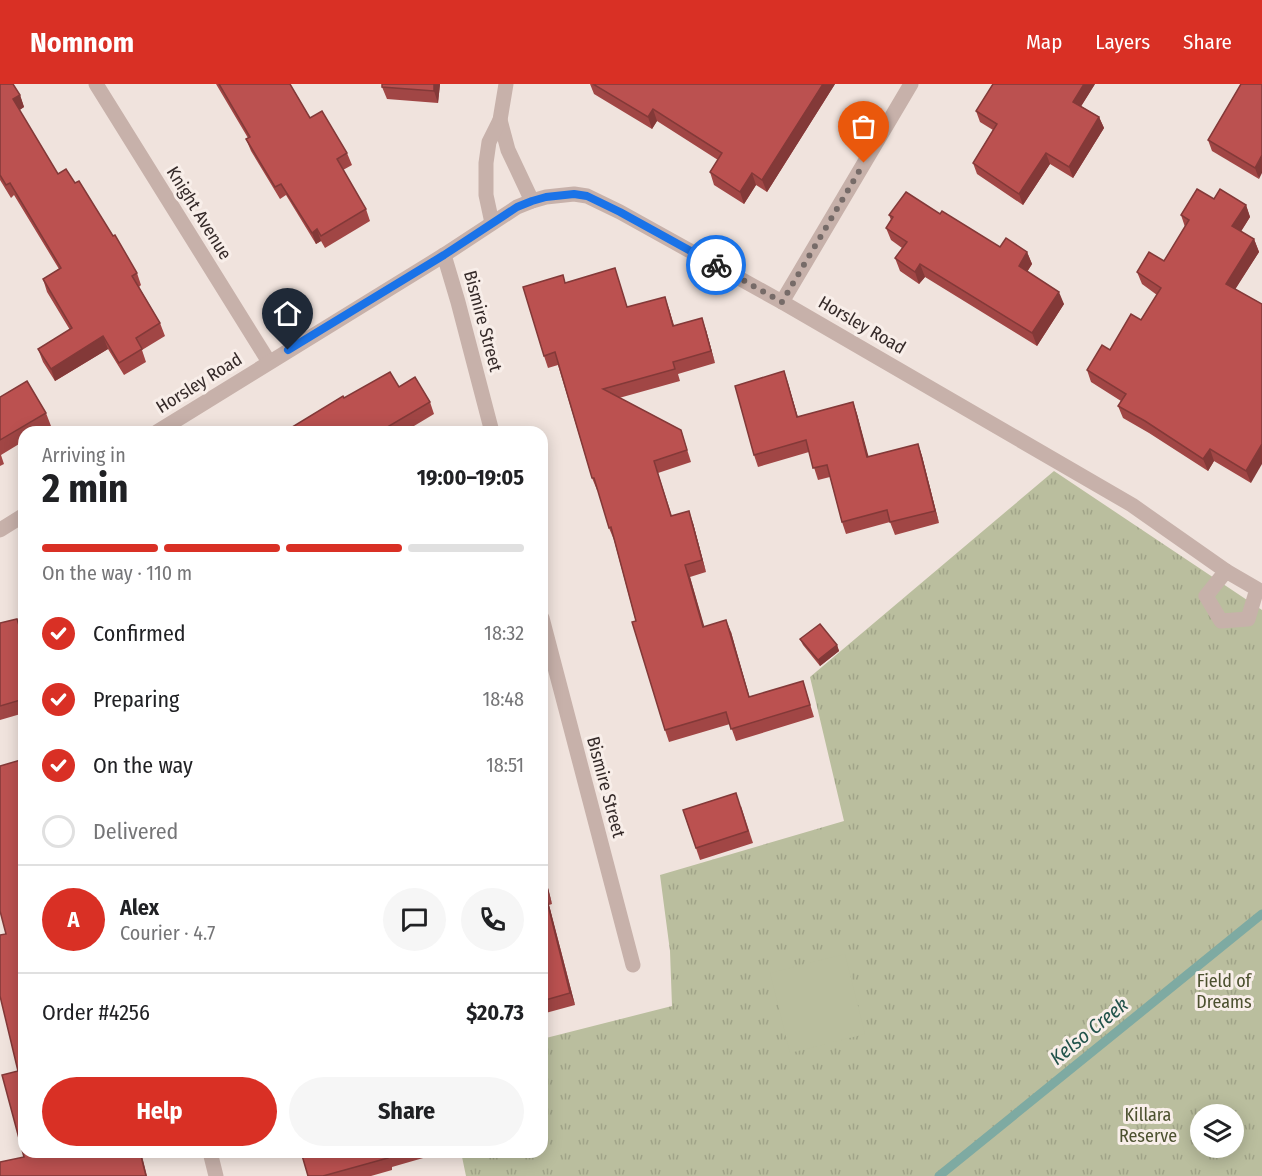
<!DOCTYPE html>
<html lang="en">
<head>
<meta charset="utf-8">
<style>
	body { margin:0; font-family:"Fira Sans Condensed",sans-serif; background:#f6f6f6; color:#202124; height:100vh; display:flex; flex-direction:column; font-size:22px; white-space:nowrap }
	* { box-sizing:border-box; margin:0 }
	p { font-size:20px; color:#757577 }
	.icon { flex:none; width:33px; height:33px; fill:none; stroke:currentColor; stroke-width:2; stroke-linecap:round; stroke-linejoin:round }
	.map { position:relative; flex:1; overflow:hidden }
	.sheet { position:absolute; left:18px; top:342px; width:530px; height:732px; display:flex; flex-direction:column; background:#fff; border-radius:18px; box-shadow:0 3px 15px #0003 }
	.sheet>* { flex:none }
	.controls { position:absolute; left:1190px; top:1020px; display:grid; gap:12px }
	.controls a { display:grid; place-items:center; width:54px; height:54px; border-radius:50%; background:#fff; box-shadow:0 3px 15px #0003; font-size:30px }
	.pin { position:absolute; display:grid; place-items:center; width:51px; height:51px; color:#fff; margin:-62px -26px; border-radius:50% 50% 50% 0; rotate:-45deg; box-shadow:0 0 6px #0007 }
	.pin .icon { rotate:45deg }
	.courier { position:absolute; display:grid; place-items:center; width:60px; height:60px; margin:-30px; border:4px solid #1a73e8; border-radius:50%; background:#fff; color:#222; box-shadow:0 2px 8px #0007 }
	.head em { font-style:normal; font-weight:700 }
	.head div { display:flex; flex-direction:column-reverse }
	.head { display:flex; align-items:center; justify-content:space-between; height:102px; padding:0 24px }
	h1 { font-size:39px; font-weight:700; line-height:45px }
	.bar { display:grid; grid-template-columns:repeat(4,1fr); gap:9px 6px; align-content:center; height:72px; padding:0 24px }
	.bar i { height:8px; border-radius:4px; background:#e0e0e0 }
	.bar .on { background:#d93025 }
	.bar p { grid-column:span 4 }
	.line { display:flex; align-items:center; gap:15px; padding:0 24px; border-top:2px solid #e0e0e0 }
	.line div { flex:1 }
	.round { display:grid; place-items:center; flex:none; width:63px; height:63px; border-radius:32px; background:#f6f6f6 }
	ol { padding:0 24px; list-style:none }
	li { display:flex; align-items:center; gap:18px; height:66px }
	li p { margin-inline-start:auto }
	li .icon { padding:6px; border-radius:50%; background:#d93025; color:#fff; stroke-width:4 }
	li:last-child { color:#757577 }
	li i { width:33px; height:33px; border:3px solid #e0e0e0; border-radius:50% }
	.action { display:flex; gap:12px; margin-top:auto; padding:12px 24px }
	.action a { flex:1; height:69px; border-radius:36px; background:#d93025; color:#fff; font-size:24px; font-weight:700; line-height:69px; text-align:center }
	.action a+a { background:#f6f6f6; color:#202124 }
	header { display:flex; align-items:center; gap:36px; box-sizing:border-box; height:84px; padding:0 30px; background:#d93025; color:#fff }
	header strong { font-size:28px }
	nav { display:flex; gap:33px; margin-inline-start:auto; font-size:21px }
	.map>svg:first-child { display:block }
</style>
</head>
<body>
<header>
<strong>Nomnom</strong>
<nav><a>Map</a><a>Layers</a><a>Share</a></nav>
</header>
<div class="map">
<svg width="1262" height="1092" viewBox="0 0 1262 1092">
	<defs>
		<pattern id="park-tufts" width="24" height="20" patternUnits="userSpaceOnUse" patternTransform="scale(1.5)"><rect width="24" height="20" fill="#babe9e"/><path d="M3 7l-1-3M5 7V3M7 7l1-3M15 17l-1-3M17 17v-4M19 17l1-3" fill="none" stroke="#a0a388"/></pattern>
	</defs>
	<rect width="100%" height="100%" fill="#f0e3dd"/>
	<path fill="url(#park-tufts)" fill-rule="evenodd" d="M1054 387 1262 526V1092H466L461 1068H542V955L672 922 670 867 660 791 844 737 810 593ZM1200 1030H1233V1064H1200Z"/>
	<polygon fill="#babe9e" points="845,870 865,950 790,969 770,889"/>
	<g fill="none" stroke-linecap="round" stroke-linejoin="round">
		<polyline stroke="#7eaaa2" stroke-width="9" points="939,1092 1262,830"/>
		<g stroke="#c7b1aa" stroke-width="15">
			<polyline points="96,0 269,278"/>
			<polyline points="500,36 508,66 532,117"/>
			<polyline points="492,139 486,111 486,79 489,58 500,36 506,0"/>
			<polyline points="444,171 458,218 492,348"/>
			<polyline points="782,218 911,0"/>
			<polyline points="157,348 444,171 517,123 532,117 546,113 574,110 587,112 620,128 782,218 1132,421 1226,487"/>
			<polyline points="0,446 24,431"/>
			<polygon points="1226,487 1257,505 1248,535 1221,537 1206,512"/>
			<polyline points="542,534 633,881"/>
			<polyline points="210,1068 216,1092"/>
		</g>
	</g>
	<g fill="#a14645">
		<polygon points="0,0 20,11 24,23 19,26 58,90 75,99 113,152 137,189 141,201 139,203 160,239 165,252 142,266 146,278 124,291 108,265 55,297 43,278 38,265 70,246 47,208 43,195 59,185 14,111 11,114 0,96"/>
		<polygon points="216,0 290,0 310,34 347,69 352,81 343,86 366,125 370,137 325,164 321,157 316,160 286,111 280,115 251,67 246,55 248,54"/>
		<polygon points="440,0 438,19 387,15 382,3"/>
		<polygon points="590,0 835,0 767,108 756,101 744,120 714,101 710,88 718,76 657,37 652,45 594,10"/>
		<polygon points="1095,0 1081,22 1099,33 1104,44 1073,94 1050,80 1023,121 977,90 973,79 993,46 980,38 976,27"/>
		<polygon points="1241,0 1259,95 1212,67 1208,56"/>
		<polygon points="1214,115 1246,121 1250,133 1241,147 1254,155 1259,168 1235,205 1251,399 1214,377 1208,387 1149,349 1123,334 1118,322 1121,317 1091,298 1087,286 1110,266 1141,236 1157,211 1142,200 1137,188 1164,177 1185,143 1181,131"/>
		<polygon points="940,130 1000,163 1027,168 1032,180 1027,188 1064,220 1037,262 925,193 919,200 900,187 895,174 902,164 891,156 886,144 891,136 889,131"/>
		<polygon points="615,184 627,223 669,225 674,241 706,246 715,279 678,290 680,297 619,314 681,346 691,378 658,389 672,432 693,439 706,488 690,493 704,543 731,548 749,613 803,597 814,633 736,657 730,640 669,658 665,646 614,456 609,444 598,406 597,406 592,394 558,281 548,284 544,272 565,199"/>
		<polygon points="784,287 798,333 853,318 857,330 868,373 918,360 922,372 939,439 895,451 890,438 846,450 842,438 830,393 818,396 809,368 758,383 754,371"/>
		<polygon points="399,303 430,318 434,330 404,348 284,348 344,314"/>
		<polygon points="0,313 46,329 51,342 40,348 24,348 24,357 1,371 4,380 0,382"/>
		<polygon points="17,535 24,555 24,629 0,636 0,539"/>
		<polygon points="800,555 837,561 839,567 820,582 803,561"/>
		<polygon points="741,722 753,759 700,776 683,726"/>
		<polygon points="542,785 546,796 552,820 549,821 575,921 542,930"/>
		<polygon points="301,1068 444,1068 392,1083 392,1086 371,1092 308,1092"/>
	</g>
	<g fill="#833938">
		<polygon points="434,0 440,0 438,19 434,7"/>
		<polygon points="823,0 835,0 767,108 762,96"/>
		<polygon points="1084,0 1095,0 1077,29 1073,18"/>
		<polygon points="20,11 24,23 17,28 13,15"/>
		<polygon points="653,25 657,37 652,45 648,33"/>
		<polygon points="1099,33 1104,44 1073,94 1069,83"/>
		<polygon points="1046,69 1050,80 1023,121 1019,110"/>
		<polygon points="1262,71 1262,89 1259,95 1255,84"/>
		<polygon points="752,89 756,101 744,120 740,108"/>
		<polygon points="1246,121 1250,133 1237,154 1232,142"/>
		<polygon points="317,145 321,157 316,160 312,149"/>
		<polygon points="1254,155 1259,168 1231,212 1226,200"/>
		<polygon points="1027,168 1032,180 1023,194 1019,182"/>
		<polygon points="920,180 925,193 919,200 915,188"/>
		<polygon points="1059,208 1064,220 1037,262 1032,249"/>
		<polygon points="665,213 669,225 677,254 673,242"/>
		<polygon points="702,234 706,246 715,279 711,267"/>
		<polygon points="103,252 108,265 55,297 51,285"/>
		<polygon points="784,287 788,299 801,345 797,333"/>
		<polygon points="853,318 857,330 872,385 867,373"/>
		<polygon points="918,360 922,372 939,439 935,427"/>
		<polygon points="1262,360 1262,380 1251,399 1246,387"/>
		<polygon points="1210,365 1214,377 1208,387 1203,375"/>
		<polygon points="689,427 693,439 706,488 702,476"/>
		<polygon points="685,481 690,493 708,555 703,543"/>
		<polygon points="726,536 731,548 753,625 749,613"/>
		<polygon points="837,561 839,567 820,582 818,576"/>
		<polygon points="542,785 546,796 552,820 548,808"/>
		<polygon points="545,809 549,821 575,921 570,909"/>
		<polygon points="140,1068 141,1068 147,1092 146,1092"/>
	</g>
	<g fill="#bb5150" stroke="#833938" stroke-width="1.5">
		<polygon points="0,0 13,0 20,11 13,15 58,90 66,85 75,99 79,97 113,152 115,151 137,189 132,192 160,239 136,254 142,265 119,279 103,252 51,285 38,265 72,244 43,195 61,184 10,99 6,101 0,91"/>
		<polygon points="219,0 290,0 310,34 322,27 347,69 337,75 366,125 321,152 317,145 312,149 281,100 275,103 246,55 250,53"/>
		<polygon points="382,0 434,0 434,7 382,3"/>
		<polygon points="593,0 823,0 762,96 752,89 740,108 710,88 722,69 653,25 648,33"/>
		<polygon points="993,0 1084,0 1073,18 1099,33 1069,83 1046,69 1019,110 973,79 997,40 976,27"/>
		<polygon points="1241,0 1262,0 1262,71 1255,84 1208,56"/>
		<polygon points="1197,105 1214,115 1220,105 1246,121 1232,142 1254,155 1226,200 1262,220 1262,360 1246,387 1210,365 1203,375 1145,337 1118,322 1126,310 1087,286 1102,261 1110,266 1131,230 1141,236 1161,204 1137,188 1149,168 1164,177 1189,136 1181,131"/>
		<polygon points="906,108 940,130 942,127 1000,163 1006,154 1027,168 1019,182 1059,208 1032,249 920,180 915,188 895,174 907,158 886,144 893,133 889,131"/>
		<polygon points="615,184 627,223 665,213 673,242 702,234 711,267 673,278 675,285 603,305 681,346 687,366 654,377 671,432 689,427 702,476 685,481 703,543 726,536 749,613 803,597 810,621 731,645 726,628 665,646 632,538 636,537 611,443 609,444 594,394 592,394 555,268 544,272 523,203 563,191 565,199"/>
		<polygon points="784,287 797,333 853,318 867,373 918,360 935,427 890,438 887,426 842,438 827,381 813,384 806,356 754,371 735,302"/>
		<polygon points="390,288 399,303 415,293 430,318 379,348 284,348 343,312 344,314"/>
		<polygon points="27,297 46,329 0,356 0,313"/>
		<polygon points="17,535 24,558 24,568 20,569 24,582 24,615 0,622 0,539"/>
		<polygon points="820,540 837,561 818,576 800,555"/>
		<polygon points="24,675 24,1068 140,1068 146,1092 0,1092 0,1078 24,1073 2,991 18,987 0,912 0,851 6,850 0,827 0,682"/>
		<polygon points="736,709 748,747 696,764 683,726"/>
		<polygon points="542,785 548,808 545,809 570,909 542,917"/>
		<polygon points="301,1068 399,1068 387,1071 388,1074 323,1092 308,1092"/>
	</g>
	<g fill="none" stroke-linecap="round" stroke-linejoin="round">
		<polyline stroke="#766b68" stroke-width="6" stroke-dasharray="0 10.8" points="716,181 782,218 864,79"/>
		<polyline stroke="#1a73e8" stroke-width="8" points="288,266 444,171 517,123 532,117 546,113 574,110 587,112 620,128 716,181"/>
	</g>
	<g text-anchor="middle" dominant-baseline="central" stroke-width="6" stroke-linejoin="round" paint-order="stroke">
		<g font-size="18" fill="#352a29" stroke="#f8eee9">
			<text transform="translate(199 129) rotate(58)">Knight Avenue</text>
			<text transform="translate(483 237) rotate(75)">Bismire Street</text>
			<text transform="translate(862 241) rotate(30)">Horsley Road</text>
			<text transform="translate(199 299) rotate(-32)">Horsley Road</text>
			<text transform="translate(606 703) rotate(75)">Bismire Street</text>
		</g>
		<g font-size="18" fill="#4c512f" stroke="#f8eee9">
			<text x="1224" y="897">Field of<tspan x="1224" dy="21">Dreams</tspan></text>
			<text x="1148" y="1031">Killara<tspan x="1148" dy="21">Reserve</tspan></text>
		</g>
		<g font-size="20" font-style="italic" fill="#22534b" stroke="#f8eee9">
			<text transform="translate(1089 947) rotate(-39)">Kelso Creek</text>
		</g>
	</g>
</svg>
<div class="controls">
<a><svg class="icon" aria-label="layers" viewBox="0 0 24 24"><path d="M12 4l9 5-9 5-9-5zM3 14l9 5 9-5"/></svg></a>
</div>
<div class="pin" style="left:864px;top:79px;background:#ea580c"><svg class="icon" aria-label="bag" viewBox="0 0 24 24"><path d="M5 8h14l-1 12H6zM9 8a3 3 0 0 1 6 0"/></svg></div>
<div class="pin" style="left:288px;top:266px;background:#1f2937"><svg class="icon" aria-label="home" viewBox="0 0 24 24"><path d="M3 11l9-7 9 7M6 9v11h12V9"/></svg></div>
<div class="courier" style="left:716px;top:181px"><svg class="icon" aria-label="bike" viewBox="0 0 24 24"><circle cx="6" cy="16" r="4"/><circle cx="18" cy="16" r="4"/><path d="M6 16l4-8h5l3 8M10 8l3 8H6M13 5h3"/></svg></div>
<section class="sheet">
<div class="head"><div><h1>2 min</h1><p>Arriving in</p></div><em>19:00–19:05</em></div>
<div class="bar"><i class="on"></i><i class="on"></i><i class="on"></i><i></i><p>On the way · 110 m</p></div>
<ol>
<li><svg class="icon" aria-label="check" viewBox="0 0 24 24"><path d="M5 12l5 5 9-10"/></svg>Confirmed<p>18:32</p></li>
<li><svg class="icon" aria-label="check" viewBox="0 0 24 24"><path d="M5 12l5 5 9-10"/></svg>Preparing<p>18:48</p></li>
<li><svg class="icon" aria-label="check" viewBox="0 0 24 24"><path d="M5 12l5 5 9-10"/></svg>On the way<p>18:51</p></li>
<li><i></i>Delivered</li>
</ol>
<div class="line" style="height:108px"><b class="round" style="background:#d93025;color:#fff">A</b><div><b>Alex</b><p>Courier · 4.7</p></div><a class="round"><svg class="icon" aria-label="chat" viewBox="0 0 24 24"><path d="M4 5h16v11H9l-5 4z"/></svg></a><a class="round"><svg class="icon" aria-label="phone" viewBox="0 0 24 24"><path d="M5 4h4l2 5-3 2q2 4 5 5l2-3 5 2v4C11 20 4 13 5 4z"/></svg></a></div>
<div class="line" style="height:78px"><div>Order #4256</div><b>$20.73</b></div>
<div class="action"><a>Help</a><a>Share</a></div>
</section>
</div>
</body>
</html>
